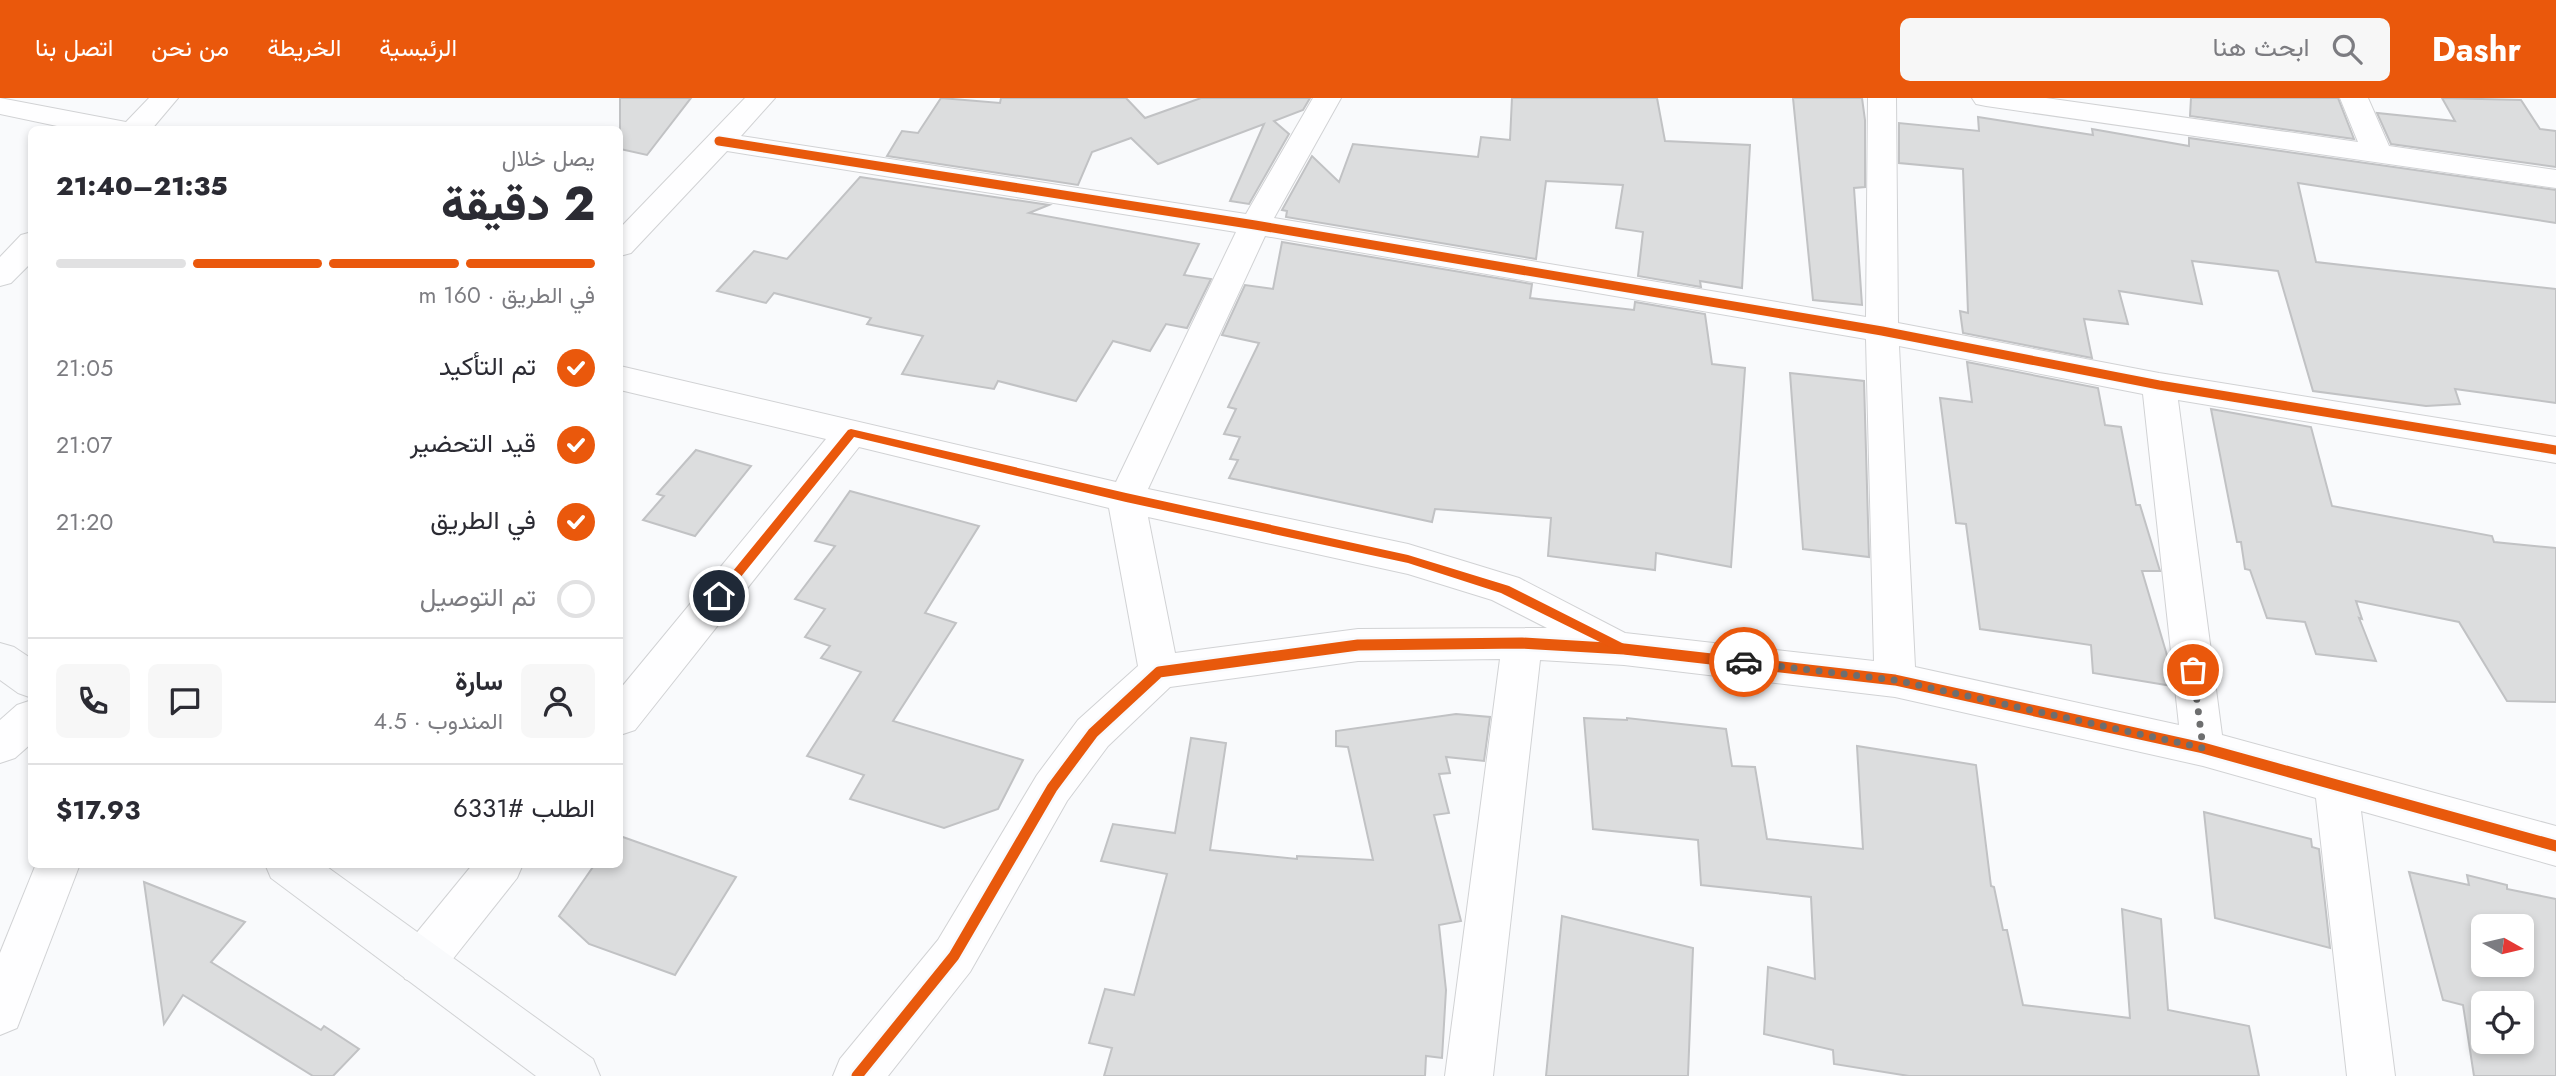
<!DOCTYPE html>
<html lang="ar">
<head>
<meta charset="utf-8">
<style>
	body { margin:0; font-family:Jost,Vazirmatn,sans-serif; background:#f7f7f7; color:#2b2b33; direction:rtl; height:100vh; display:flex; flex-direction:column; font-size:26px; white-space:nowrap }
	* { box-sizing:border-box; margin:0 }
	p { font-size:23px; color:#7c7c81 }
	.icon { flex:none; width:38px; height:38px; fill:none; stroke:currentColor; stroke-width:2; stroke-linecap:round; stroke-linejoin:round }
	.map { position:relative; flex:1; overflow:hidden; direction:ltr }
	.panel { position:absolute; left:28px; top:28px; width:595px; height:742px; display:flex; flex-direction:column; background:#fff; border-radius:10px; box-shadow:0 4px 10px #0003; direction:rtl }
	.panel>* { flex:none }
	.needle { width:46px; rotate:98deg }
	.buttons { position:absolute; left:2471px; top:816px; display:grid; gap:14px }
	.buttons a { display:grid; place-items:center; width:63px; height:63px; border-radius:10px; background:#fff; box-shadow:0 4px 10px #0003; font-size:35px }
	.pin { position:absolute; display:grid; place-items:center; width:60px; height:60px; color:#fff; margin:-30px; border:4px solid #fff; border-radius:50%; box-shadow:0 2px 7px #0007 }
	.courier { position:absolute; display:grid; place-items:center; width:70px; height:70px; margin:-35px; border:5px solid #ea580c; border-radius:50%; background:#fff; color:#222; box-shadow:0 2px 9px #0007 }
	.head em { font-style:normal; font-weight:800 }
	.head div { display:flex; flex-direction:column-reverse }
	.head { display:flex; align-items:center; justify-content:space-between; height:119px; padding:0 28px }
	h1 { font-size:46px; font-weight:800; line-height:52px }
	.bar { display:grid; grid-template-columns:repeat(4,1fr); gap:10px 7px; align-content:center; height:84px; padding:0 28px }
	.bar i { height:9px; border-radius:5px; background:#e1e1e2 }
	.bar .selected { background:#ea580c }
	.bar p { grid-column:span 4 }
	.line { display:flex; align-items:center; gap:18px; padding:0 28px; border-top:2px solid #e1e1e2 }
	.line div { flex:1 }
	.round { display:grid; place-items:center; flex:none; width:74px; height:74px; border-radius:10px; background:#f7f7f7 }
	ol { padding:0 28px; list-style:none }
	li { display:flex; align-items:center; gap:21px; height:77px }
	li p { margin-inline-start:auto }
	li .icon { padding:7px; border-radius:50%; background:#ea580c; color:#fff; stroke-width:4 }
	li:last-child { color:#7c7c81 }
	li i { width:38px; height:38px; border:4px solid #e1e1e2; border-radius:50% }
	header { display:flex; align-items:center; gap:42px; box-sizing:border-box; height:98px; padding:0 35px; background:#ea580c; color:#fff }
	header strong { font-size:33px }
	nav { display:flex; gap:38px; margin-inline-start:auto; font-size:24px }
	.search { width:490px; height:63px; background:#f7f7f7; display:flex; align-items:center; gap:18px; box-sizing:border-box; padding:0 24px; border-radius:10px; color:#7c7c81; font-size:26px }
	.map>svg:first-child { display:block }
</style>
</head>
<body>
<header>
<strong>Dashr</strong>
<div class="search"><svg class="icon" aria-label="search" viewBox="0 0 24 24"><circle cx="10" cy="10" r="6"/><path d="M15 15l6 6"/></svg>ابحث هنا</div>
<nav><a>الرئيسية</a><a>الخريطة</a><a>من نحن</a><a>اتصل بنا</a></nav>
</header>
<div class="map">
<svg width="2556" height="978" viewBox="0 0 2556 978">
	<rect width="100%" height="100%" fill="#f9fafc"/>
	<g fill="#dcddde" stroke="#c1c2c4" stroke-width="2" fill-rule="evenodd">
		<polygon points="620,0 691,0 647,57 620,51"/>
		<polygon points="941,0 1000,5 1001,0 1126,0 1145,20 1201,0 1310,0 1303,12 1274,23 1289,36 1249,106 1230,103 1264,26 1158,66 1131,40 1092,54 1078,87 887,58 902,33 918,35"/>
		<polygon points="1512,0 1657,0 1665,43 1750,47 1742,190 1700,183 1701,189 1638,178 1643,134 1616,130 1623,87 1546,83 1536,161 1286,119 1287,113 1282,112 1312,58 1339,84 1353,46 1478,59 1481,39 1510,42"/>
		<polygon points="1793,0 1862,0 1865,22 1865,89 1854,90 1862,207 1813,202"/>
		<polygon points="2191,0 2338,0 2354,41 2190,18"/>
		<polygon points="2442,0 2521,2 2540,31 2556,33 2556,69 2391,46 2377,15 2455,23"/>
		<polygon points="1978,19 2093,37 2092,31 2189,48 2189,40 2556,92 2556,125 2298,85 2316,164 2556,191 2556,305 2455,291 2460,306 2426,308 2313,293 2278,173 2192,163 2202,206 2119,193 2128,226 2084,221 2092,260 1963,235 1960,213 1968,215 1963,71 1899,65 1899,25 1979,33"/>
		<polygon points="860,79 1049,107 1029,115 1199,146 1184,177 1211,181 1187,230 1166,226 1150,253 1113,243 1076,303 998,283 994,291 902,276 923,238 867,226 871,220 774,195 766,205 717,193 754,153 787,161"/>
		<polygon points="1282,144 1532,186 1530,200 1634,212 1635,204 1705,216 1712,266 1745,270 1731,469 1656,455 1655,472 1548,458 1551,420 1435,411 1432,424 1229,380 1238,362 1230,361 1240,339 1224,336 1236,311 1228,309 1259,245 1222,237 1245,187 1273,191"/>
		<polygon points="1967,264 2098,290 2105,327 2121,329 2136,407 2140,407 2160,473 2142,473 2169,564 2172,588 2093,575 2091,547 1980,531 1966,426 1956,425 1940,300 1972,304"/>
		<polygon points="1790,275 1864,283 1869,459 1803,451"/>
		<polygon points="2211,311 2311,329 2332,408 2492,438 2494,444 2556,450 2556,604 2507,603 2459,524 2356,503 2362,521 2359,520 2376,563 2316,556 2305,524 2267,520 2250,472 2245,471 2241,444 2237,444"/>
		<polygon points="696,352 751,368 695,438 643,422 664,398 657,396"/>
		<polygon points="850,393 979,428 925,515 956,525 893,623 1023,662 998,711 944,730 850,701 864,677 807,658 861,574 821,560 830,548 805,539 825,511 795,501 835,448 815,443"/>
		<polygon points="1456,616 1490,619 1484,663 1446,659 1450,675 1439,676 1449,715 1434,717 1461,823 1439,827 1446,892 1442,960 1426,958 1425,978 1104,978 1112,950 1089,945 1105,891 1134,897 1167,776 1101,763 1113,726 1175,735 1191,640 1226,645 1210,752 1297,761 1297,758 1373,762 1348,649 1336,648 1336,633"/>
		<polygon points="1584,620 1627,622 1627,620 1726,631 1732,668 1755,669 1767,741 1863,751 1857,648 1976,667 1991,788 1994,789 2003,832 2007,832 2023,907 2130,920 2122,811 2161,821 2168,912 2249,928 2259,978 1909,978 1834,966 1833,952 1764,936 1768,869 1815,881 1811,799 1701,787 1698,742 1593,731"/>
		<polygon points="2204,714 2311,741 2312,749 2319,751 2330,850 2215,820"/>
		<polygon points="620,738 736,779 675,877 589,846 559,818 595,766 620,766"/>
		<path d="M2409 774 2469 787 2467 777 2507 787V791L2556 801V978H2474L2463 907 2443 902ZM2483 828H2522V866H2483ZM2483 905H2522V943H2483Z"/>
		<polygon points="144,784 245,824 211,864 321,932 324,928 359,951 333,978 313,978 183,897 164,926"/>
		<polygon points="1562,818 1693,850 1688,978 1546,978"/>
	</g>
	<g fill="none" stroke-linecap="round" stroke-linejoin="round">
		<defs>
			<g id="street">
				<polygon points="0,0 126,24 149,0 178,0 151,32 76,32 0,16"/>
				<path d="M745 0H775L741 38 1246 116 1313 0H1341L1274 120 1866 219 1868 0H1896L1898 225 2159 275 2556 339V365L2178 302 2222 637 2556 728V768L2361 713 2395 978H2347L2316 700 2203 668 1895 599 1624 567 1540 562 1493 978H1445L1500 561 1358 563 1170 589 1108 648 1067 703 970 874 888 978H833L840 961 938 842 1037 677 1078 622 1138 568 1109 410 859 349 635 632 620 637V591L826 341 620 292V268L1116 384 1236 134 727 53 631 155 620 158V130ZM1265 138 1866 241 1874 563 1625 535 1519 480 1408 446 1148 391ZM1899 248 2143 296 2179 627 1915 569ZM1148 419 1408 476 1492 502 1547 530 1358 531 1175 555Z"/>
				<polygon points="1972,0 2046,0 2358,44 2340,0 2368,0 2389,48 2556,72 2556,90 1986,8 1976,6"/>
				<polygon points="32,134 32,164 11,185 0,188 0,159 21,137"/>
				<polygon points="32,602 32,645 15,660 0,665 0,622 17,607"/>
				<polygon points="36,766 80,766 17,930 0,937 0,855"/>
				<polygon points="473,766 523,766 517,780 437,881 421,887 405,881 398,865 405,849"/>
			</g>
			<g id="secondary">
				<polygon points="0,545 14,549 32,561 32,600 18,595 0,582"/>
				<polygon points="265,766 323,766 593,961 600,978 536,978 271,780"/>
			</g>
		</defs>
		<use href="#street" stroke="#d1d2d4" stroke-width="2"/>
		<use href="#secondary" stroke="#d1d2d4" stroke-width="2"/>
		<use href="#street" fill="#fefeff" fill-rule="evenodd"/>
		<use href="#secondary" fill="#f9fafc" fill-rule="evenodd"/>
		<defs>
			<polyline id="cycleway-far1" points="719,43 1255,127 1882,233 2159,287 2556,352"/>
			<polyline id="cycleway" points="857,978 954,858 1052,690 1093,635 1159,574 1358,547 1522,545 1624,551 1895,582 2203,650 2556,748"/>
		</defs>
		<use href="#cycleway-far1" stroke="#f8fafd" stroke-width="12"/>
		<use href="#cycleway" stroke="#f8fafd" stroke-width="16"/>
		<use href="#cycleway-far1" stroke="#e8590c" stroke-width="9"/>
		<use href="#cycleway" stroke="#e8590c" stroke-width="11"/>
	</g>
	<polygon fill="#ea580c" points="851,331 1126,395 1408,457 1509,488 1626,547 1744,560 1750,564 1744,569 1624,556 1501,495 1408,465 1126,404 854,339 723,501 715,501 715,495 848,332"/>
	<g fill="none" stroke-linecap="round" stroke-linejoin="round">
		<polyline stroke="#6d6e6f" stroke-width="7" stroke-dasharray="0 12.6" points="1744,564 1895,582 2203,650 2193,572"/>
	</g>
</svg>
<div class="buttons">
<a><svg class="needle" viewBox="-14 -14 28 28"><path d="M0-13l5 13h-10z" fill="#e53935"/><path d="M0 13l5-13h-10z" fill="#7c7c81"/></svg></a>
<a><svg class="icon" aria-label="locate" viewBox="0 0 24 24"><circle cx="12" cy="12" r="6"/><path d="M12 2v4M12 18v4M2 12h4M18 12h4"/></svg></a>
</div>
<div class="pin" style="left:2193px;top:572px;background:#ea580c"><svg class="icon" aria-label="bag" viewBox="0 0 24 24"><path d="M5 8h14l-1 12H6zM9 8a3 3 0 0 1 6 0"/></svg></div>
<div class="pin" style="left:719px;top:498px;background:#1f2937"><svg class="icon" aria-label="home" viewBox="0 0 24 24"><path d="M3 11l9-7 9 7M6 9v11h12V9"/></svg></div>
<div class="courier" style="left:1744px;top:564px"><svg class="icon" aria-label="car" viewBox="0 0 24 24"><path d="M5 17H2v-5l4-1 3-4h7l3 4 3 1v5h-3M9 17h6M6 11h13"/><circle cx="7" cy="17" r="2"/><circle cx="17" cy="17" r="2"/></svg></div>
<section class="panel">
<div class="head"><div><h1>2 دقيقة</h1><p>يصل خلال</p></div><em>21:35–21:40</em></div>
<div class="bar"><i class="selected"></i><i class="selected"></i><i class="selected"></i><i></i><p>في الطريق · 160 m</p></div>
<ol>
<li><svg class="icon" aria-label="check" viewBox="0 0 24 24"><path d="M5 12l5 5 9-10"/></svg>تم التأكيد<p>21:05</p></li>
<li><svg class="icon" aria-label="check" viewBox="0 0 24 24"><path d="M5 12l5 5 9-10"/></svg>قيد التحضير<p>21:07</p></li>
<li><svg class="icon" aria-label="check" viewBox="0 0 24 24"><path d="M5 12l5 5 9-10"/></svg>في الطريق<p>21:20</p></li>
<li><i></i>تم التوصيل</li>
</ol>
<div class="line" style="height:126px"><a class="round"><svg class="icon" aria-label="person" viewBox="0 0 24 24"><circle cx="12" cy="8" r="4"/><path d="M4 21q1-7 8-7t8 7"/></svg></a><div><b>سارة</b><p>المندوب · 4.5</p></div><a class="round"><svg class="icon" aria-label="chat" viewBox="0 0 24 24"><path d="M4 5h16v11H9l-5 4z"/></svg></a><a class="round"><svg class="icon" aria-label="phone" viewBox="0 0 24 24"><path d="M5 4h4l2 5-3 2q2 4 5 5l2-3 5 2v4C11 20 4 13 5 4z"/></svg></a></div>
<div class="line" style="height:91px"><div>الطلب #6331</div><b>$17.93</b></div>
</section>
</div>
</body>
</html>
